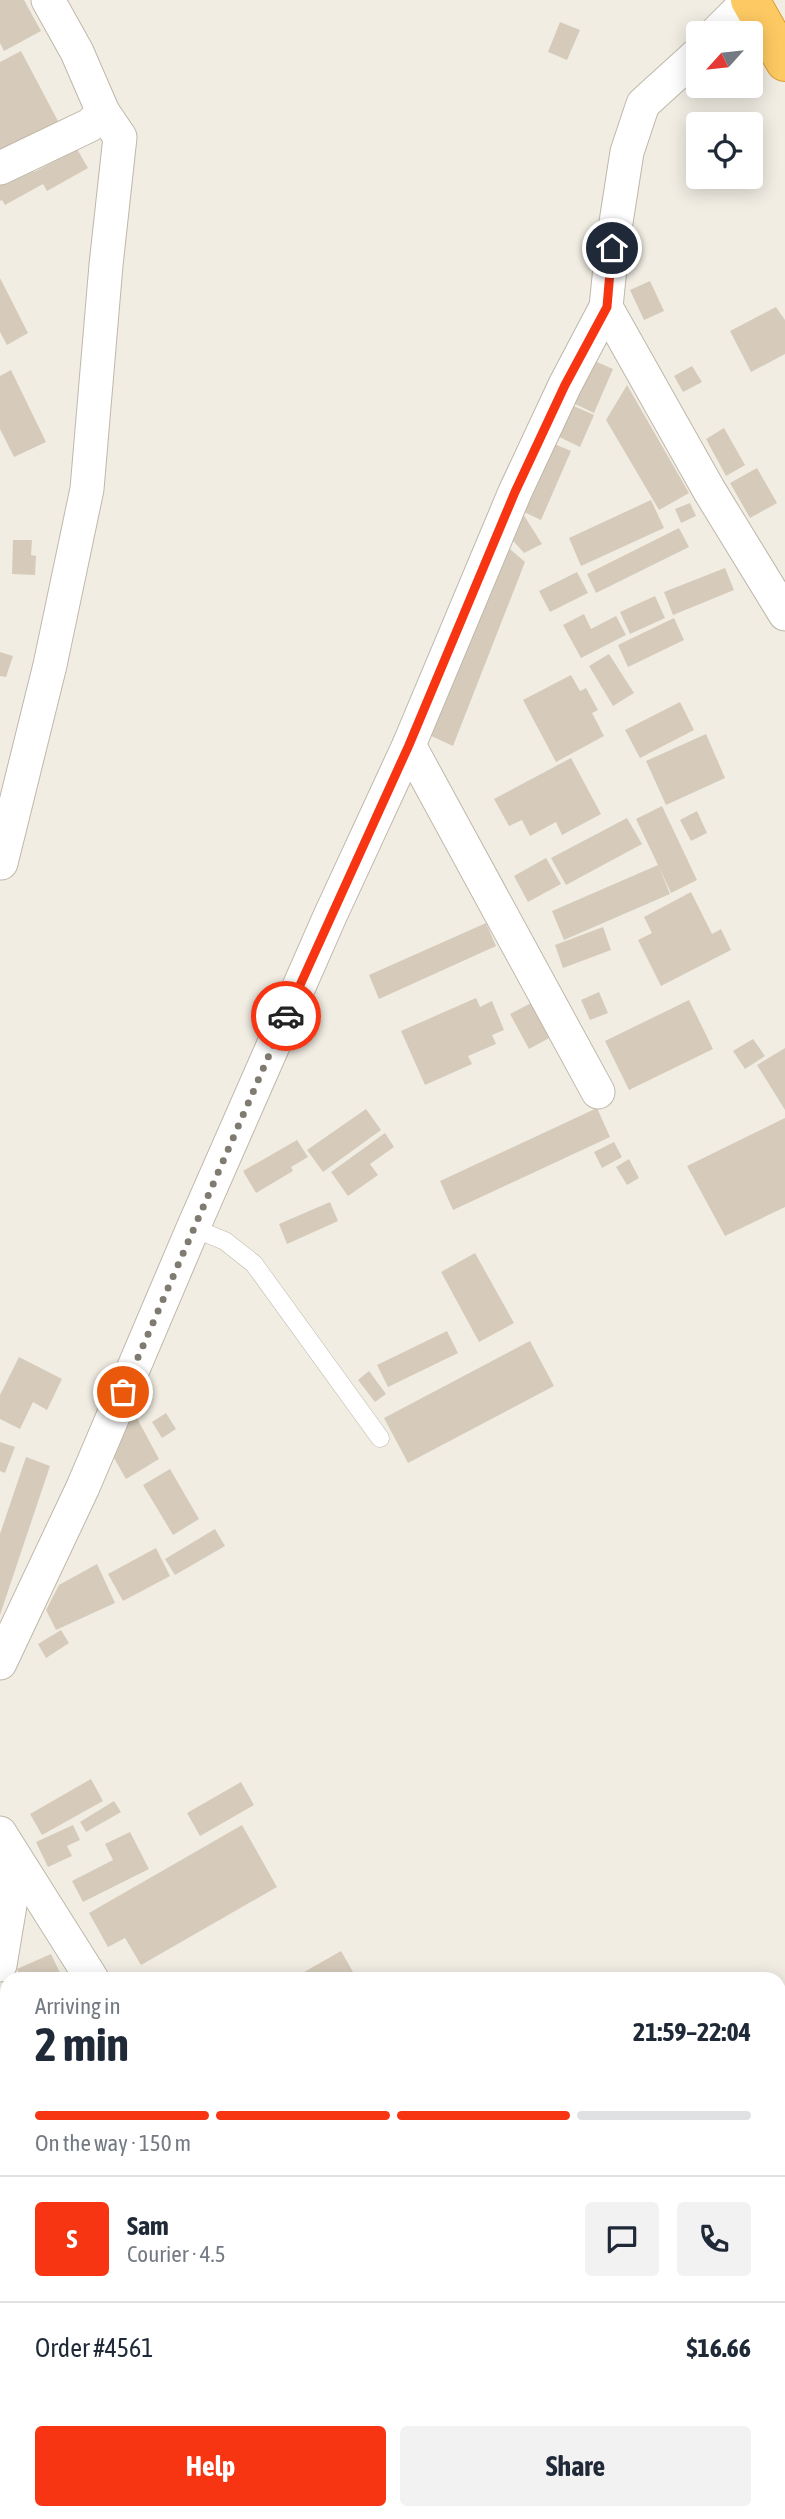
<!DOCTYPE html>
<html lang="en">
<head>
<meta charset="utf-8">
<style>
	body { margin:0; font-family:"Asap Condensed",sans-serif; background:#f2f2f3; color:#1f2937; height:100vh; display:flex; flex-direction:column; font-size:26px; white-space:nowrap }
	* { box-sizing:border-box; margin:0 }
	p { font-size:23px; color:#747a83 }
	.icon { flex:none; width:38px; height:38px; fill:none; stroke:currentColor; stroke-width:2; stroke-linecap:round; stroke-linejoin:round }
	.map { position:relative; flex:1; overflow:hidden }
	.side { position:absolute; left:0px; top:1972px; width:786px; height:548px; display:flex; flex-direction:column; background:#fff; border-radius:21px 21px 0 0; box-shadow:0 4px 18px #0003 }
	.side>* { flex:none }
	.needle { width:46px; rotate:243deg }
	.tools { position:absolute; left:686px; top:21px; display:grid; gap:14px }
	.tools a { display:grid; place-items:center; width:77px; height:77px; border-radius:7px; background:#fff; box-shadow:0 4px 18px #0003; font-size:35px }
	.pin { position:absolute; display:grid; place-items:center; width:60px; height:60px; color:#fff; margin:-30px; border:4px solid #fff; border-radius:50%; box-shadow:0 2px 7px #0007 }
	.courier { position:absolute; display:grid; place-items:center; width:70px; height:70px; margin:-35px; border:5px solid #f83513; border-radius:50%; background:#fff; color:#222; box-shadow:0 2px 9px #0007 }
	.summary em { font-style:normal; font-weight:700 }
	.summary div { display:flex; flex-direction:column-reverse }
	.summary { display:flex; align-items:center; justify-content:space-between; height:119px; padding:0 35px }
	h1 { font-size:46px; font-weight:700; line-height:52px }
	.bar { display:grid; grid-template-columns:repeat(4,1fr); gap:10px 7px; align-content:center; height:84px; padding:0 35px }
	.bar i { height:9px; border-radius:5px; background:#e0e1e3 }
	.bar .selected { background:#f83513 }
	.bar p { grid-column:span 4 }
	.line { display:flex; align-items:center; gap:18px; padding:0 35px; border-top:2px solid #e0e1e3 }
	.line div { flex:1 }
	.round { display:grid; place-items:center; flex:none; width:74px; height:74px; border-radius:7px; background:#f2f2f3 }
	.action { display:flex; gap:14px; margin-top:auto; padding:14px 35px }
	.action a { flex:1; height:80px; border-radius:7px; background:#f83513; color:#fff; font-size:28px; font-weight:700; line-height:80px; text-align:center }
	.action a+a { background:#f2f2f3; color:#1f2937 }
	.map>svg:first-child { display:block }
</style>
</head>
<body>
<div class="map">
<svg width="785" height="2519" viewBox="0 0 785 2519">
	<rect width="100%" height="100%" fill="#f1ede3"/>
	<g fill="#d6cbbb">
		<polygon points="0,0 24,0 41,31 4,51 0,43"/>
		<polygon points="560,22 580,30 567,60 548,52"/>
		<polygon points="21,51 59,123 0,153 0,62"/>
		<polygon points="77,149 88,168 47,191 43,184 5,205 2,200 0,201 0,177 28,162 34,172"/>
		<polygon points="0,278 28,333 7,345 0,332"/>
		<polygon points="650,281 664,311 644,320 630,290"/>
		<polygon points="776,307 785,320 785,354 751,372 730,331"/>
		<polygon points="590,359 613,369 594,413 571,402"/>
		<polygon points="692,366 702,382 683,392 674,376"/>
		<polygon points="11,370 46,442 14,457 0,429 0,376"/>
		<polygon points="627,385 689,493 659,510 606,420"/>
		<polygon points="567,403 594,415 580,447 553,434"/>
		<polygon points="724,428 745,465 726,476 706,439"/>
		<polygon points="552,443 571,451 541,520 522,511"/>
		<polygon points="757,468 777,503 750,518 730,483"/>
		<polygon points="651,500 664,528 581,566 569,538"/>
		<polygon points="690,503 696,516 681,523 675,509"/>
		<polygon points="523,514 542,544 524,553 508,535"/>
		<polygon points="679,528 689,547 596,593 587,574"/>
		<polygon points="13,540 32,540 31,555 36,556 35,575 12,574"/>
		<polygon points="503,543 525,562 453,746 427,734"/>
		<polygon points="725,568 734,590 673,615 664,592"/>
		<polygon points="577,572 588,593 550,612 539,591"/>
		<polygon points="655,596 665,618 630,634 620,612"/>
		<polygon points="584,614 591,629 616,616 626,635 581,658 563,625"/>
		<polygon points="674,618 684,640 628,667 618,645"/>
		<polygon points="0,652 13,656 6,677 0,676"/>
		<polygon points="609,654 634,693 613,706 589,666"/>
		<polygon points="571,675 580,691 586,688 598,710 592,713 604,736 556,762 523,700"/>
		<polygon points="680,702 694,730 640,758 625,730"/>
		<polygon points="706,734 725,778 666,805 646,761"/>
		<polygon points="571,758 601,814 562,835 556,822 530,836 522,820 509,826 494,799"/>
		<polygon points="662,806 697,880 671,893 659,867 670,894 564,940 552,911 658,865 636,819"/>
		<polygon points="697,811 707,833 691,841 680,820"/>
		<polygon points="627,818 642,844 566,885 551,858"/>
		<polygon points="546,858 561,884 528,902 514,876"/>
		<polygon points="691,892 712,934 721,929 731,950 661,986 638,940 652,933 644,917"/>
		<polygon points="486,923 496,946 379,999 369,975"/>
		<polygon points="603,927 611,950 563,968 555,945"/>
		<polygon points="599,992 608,1013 590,1020 581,1000"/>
		<polygon points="476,998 480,1007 492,1001 504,1030 492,1035 496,1044 468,1056 472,1064 425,1085 401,1031"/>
		<polygon points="689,1000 713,1049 629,1090 605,1041"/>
		<polygon points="533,1002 551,1037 529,1049 510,1014"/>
		<polygon points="753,1039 765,1056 745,1069 733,1051"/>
		<polygon points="785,1048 785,1110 757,1065"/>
		<polygon points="597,1108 610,1137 453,1210 440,1181"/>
		<polygon points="366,1109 381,1130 323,1172 307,1150"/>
		<polygon points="785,1118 785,1207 725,1236 687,1166"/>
		<polygon points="385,1133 394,1147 370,1164 378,1175 348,1196 331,1172"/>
		<polygon points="297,1140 308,1157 291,1167 293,1171 256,1193 243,1171"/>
		<polygon points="614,1142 622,1157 602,1168 594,1152"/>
		<polygon points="629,1159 639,1178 627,1185 616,1167"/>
		<polygon points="330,1202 338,1221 287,1244 279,1224"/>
		<polygon points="475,1253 514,1323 479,1342 441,1272"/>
		<polygon points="447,1331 458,1353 388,1387 377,1365"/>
		<polygon points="530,1341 554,1386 408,1463 384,1418"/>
		<polygon points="19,1357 62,1379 47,1410 33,1402 20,1429 0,1419 0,1395"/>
		<polygon points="369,1371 386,1394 375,1402 358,1380"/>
		<polygon points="132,1409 159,1459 126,1479 114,1458"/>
		<polygon points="166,1413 176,1429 162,1438 152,1422"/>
		<polygon points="0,1442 15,1447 5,1473 0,1471"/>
		<polygon points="26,1457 50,1466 0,1615 0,1534"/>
		<polygon points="170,1469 199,1519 173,1535 143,1485"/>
		<polygon points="215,1529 225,1546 175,1575 165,1559"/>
		<polygon points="156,1548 170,1576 123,1601 108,1574"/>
		<polygon points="97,1564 115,1603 56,1630 46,1610 59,1585"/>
		<polygon points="61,1630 69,1643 46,1658 38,1644"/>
		<polygon points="91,1779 103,1801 42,1835 30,1814"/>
		<polygon points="241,1782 254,1805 200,1836 187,1813"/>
		<polygon points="114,1801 121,1812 86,1832 80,1822"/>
		<polygon points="73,1825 80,1840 67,1846 72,1856 48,1867 36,1842"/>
		<polygon points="242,1825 277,1887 141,1965 125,1938 108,1947 89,1913"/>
		<polygon points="130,1832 149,1869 83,1902 72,1881 113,1860 105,1844"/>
		<polygon points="341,1951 353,1972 340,1979 292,1979"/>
		<polygon points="51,1954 61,1975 50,1979 21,1979 17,1969"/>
		<polygon points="129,2513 169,2513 173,2519 132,2519"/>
		<polygon points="220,2513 278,2513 281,2519 224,2519"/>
		<polygon points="376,2513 407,2513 411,2519 365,2519"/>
		<polygon points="591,2513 612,2513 615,2519 580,2519"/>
	</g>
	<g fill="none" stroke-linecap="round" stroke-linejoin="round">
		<defs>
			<polyline id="lane" points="193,1228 225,1241 254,1264 380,1438"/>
			<g id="street">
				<polyline points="716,33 749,0"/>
				<polyline points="0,168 90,125 103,112 77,52 48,0"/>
				<polyline points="606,307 709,490 785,614"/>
				<polyline points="409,745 598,1092"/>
				<polyline points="1,863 50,665 87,489 106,265 120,137 103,112"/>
				<polyline points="0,1663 83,1487 193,1228 330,916 409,745 515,492 565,385 606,307 612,248 627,152 643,104 698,54"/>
				<polyline points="0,1833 92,1979"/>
				<polyline points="0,1965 17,1863 8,1866"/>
				<polyline points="0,2135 7,2194"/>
				<polyline points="51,2513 53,2519"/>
				<polyline points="428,2513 432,2519"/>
			</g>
			<polyline id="highway" points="750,0 785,62"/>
		</defs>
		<use href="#lane" stroke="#bfb7a9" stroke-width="19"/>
		<use href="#street" stroke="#bfb7a9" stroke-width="35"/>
		<use href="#highway" stroke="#dc9d33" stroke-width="40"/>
		<use href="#lane" stroke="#fff" stroke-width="18"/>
		<use href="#street" stroke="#fff" stroke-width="33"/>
		<use href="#highway" stroke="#fdc962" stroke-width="38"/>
	</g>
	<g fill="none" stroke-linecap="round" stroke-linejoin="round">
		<polyline stroke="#807b71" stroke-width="7" stroke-dasharray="0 12.6" points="123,1392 286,1016"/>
		<polyline stroke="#f83513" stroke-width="9" points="286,1016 409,745 515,492 565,385 607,307 612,248"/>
	</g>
</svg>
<div class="tools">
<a><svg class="needle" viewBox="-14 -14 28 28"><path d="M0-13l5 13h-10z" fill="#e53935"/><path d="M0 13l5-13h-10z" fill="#747a83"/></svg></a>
<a><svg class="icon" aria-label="locate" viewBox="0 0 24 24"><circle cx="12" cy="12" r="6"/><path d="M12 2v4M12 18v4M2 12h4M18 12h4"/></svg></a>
</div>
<div class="pin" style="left:123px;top:1392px;background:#ea580c"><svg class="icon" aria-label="bag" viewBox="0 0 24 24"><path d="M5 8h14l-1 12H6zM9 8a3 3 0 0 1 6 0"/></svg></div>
<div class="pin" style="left:612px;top:248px;background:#1f2937"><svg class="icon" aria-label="home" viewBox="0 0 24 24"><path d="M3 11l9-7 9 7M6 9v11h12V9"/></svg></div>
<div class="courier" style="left:286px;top:1016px"><svg class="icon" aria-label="car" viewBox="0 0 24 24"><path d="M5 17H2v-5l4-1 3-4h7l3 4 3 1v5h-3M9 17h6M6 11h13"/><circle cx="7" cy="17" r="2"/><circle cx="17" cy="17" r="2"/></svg></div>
<section class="side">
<div class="summary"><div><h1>2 min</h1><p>Arriving in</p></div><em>21:59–22:04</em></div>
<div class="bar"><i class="selected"></i><i class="selected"></i><i class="selected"></i><i></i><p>On the way · 150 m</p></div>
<div class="line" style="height:126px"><b class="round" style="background:#f83513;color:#fff">S</b><div><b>Sam</b><p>Courier · 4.5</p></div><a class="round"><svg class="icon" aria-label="chat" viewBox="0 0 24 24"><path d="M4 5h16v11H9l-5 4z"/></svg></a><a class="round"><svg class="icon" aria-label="phone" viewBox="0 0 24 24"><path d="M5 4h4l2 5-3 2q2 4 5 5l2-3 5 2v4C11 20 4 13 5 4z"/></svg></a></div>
<div class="line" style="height:91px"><div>Order #4561</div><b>$16.66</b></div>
<div class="action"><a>Help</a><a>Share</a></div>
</section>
</div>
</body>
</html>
